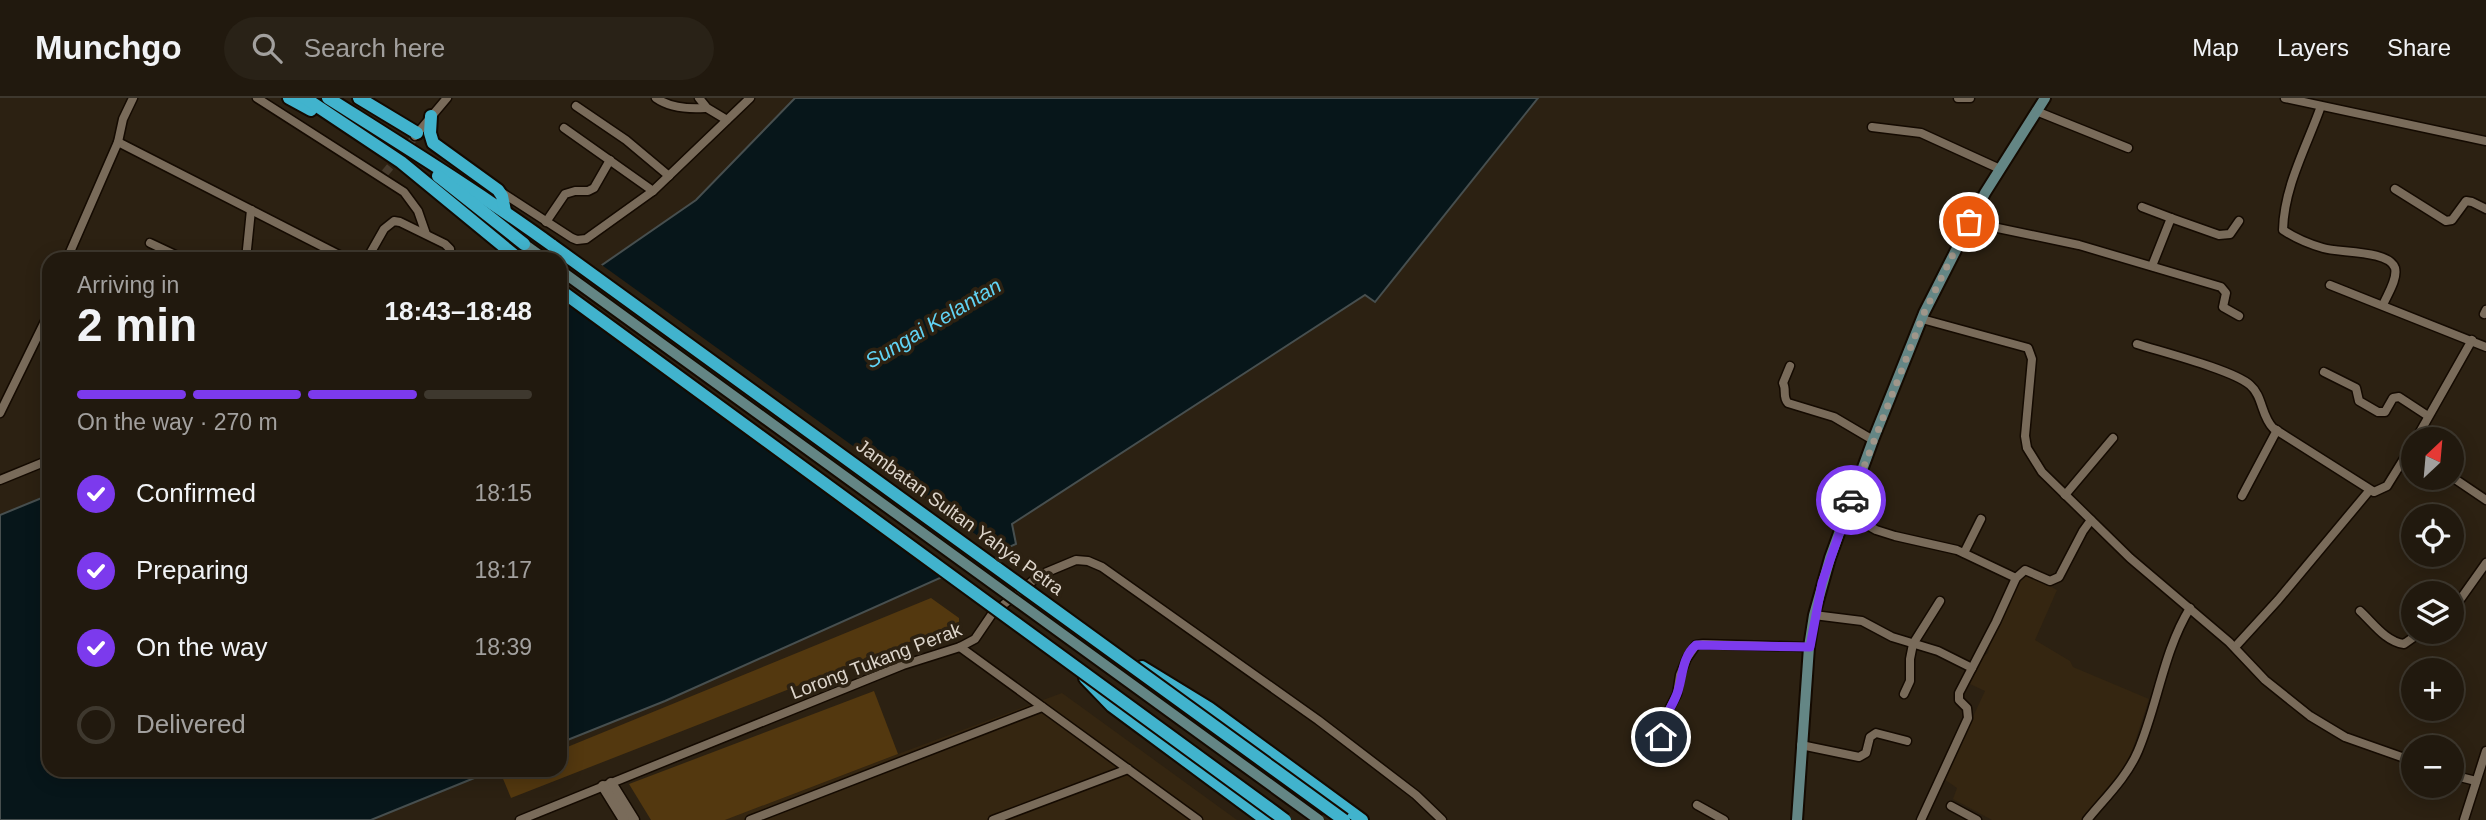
<!DOCTYPE html>
<html lang="en">
<head>
<meta charset="utf-8">
<style>
	body { margin:0; font-family:Arial,sans-serif; background:#292217; color:#f1f3f6; height:100vh; display:flex; flex-direction:column; font-size:26px; white-space:nowrap }
	* { box-sizing:border-box; margin:0 }
	p { font-size:23px; color:#a2a09e }
	.icon { flex:none; width:38px; height:38px; fill:none; stroke:currentColor; stroke-width:2; stroke-linecap:round; stroke-linejoin:round }
	.map { position:relative; flex:1; overflow:hidden }
	.drawer { position:absolute; left:42px; top:154px; width:525px; height:525px; display:flex; flex-direction:column; background:#21190e; border-radius:21px; box-shadow:0 4px 18px #0003,0 0 0 2px #3e382e }
	.drawer>* { flex:none }
	.needle { width:46px; rotate:26deg }
	.controls { position:absolute; left:2401px; top:329px; display:grid; gap:14px }
	.controls a { display:grid; place-items:center; width:63px; height:63px; border-radius:50%; background:#21190e; box-shadow:0 4px 18px #0003,0 0 0 2px #3e382e; font-size:35px }
	.pin { position:absolute; display:grid; place-items:center; width:60px; height:60px; color:#fff; margin:-30px; border:4px solid #fff; border-radius:50%; box-shadow:0 2px 7px #0007 }
	.courier { position:absolute; display:grid; place-items:center; width:70px; height:70px; margin:-35px; border:5px solid #7c3aed; border-radius:50%; background:#fff; color:#222; box-shadow:0 2px 9px #0007 }
	.summary em { font-style:normal; font-weight:700 }
	.summary div { display:flex; flex-direction:column-reverse }
	.summary { display:flex; align-items:center; justify-content:space-between; height:119px; padding:0 35px }
	h1 { font-size:46px; font-weight:700; line-height:52px }
	.bar { display:grid; grid-template-columns:repeat(4,1fr); gap:10px 7px; align-content:center; height:84px; padding:0 35px }
	.bar i { height:9px; border-radius:5px; background:#3e382e }
	.bar .selected { background:#7c3aed }
	.bar p { grid-column:span 4 }
	ol { padding:0 35px; list-style:none }
	li { display:flex; align-items:center; gap:21px; height:77px }
	li p { margin-inline-start:auto }
	li .icon { padding:7px; border-radius:50%; background:#7c3aed; color:#fff; stroke-width:4 }
	li:last-child { color:#a2a09e }
	li i { width:38px; height:38px; border:4px solid #3e382e; border-radius:50% }
	header { display:flex; align-items:center; gap:42px; box-sizing:border-box; height:98px; padding:0 35px; background:#21190e; border-bottom:2px solid #3e382e }
	header strong { font-size:33px }
	nav { display:flex; gap:38px; margin-inline-start:auto; font-size:24px }
	.search { width:490px; height:63px; background:#292217; display:flex; align-items:center; gap:18px; box-sizing:border-box; padding:0 24px; border-radius:38px; color:#a2a09e; font-size:26px }
	.map>svg:first-child { display:block }
</style>
</head>
<body>
<header>
<strong>Munchgo</strong>
<div class="search"><svg class="icon" aria-label="search" viewBox="0 0 24 24"><circle cx="10" cy="10" r="6"/><path d="M15 15l6 6"/></svg>Search here</div>
<nav><a>Map</a><a>Layers</a><a>Share</a></nav>
</header>
<div class="map">
<svg width="2486" height="722" viewBox="0 0 2486 722">
	<rect width="100%" height="100%" fill="#2c2112"/>
	<g fill="#352611">
		<polygon points="2026,475 2057,492 2035,542 2070,563 2073,569 2149,601 2127,668 2082,722 1992,722 1953,701 1957,690 1944,681 1985,593 1970,586 1984,558 1988,555 1990,544 2022,477"/>
		<polygon points="1062,595 1237,722 725,722 898,656"/>
	</g>
	<g fill="#53380f">
		<polygon points="931,500 959,520 959,533 917,541 511,700 501,676 512,672 560,672 560,652"/>
		<polygon points="874,593 898,656 725,722 651,722 629,686"/>
	</g>
	<g fill="#07161a" stroke="#474f4f" stroke-width="2">
		<polygon points="795,0 1538,0 1375,204 1365,197 1012,426 1016,446 665,603 560,645 560,196 696,102"/>
		<polygon points="49,397 49,672 494,672 371,722 0,722 0,417"/>
	</g>
	<polygon fill="#2c2112" points="599,165 1003,456 946,481 560,192"/>
	<g fill="none" stroke-linecap="round" stroke-linejoin="round">
		<polyline stroke="#473c2e" stroke-width="8" stroke-dasharray="8 4" stroke-linecap="butt" points="385,75 415,39"/>
		<defs>
			<g id="minor">
				<polyline points="257,0 404,94 418,113 426,136"/>
				<path d="M656 0C670 10 689 11 705 10"/>
				<polyline points="699,0 707,10 727,22"/>
				<polyline points="1958,0 1970,0"/>
				<polyline points="2285,0 2486,43"/>
				<polyline points="576,8 626,42 669,78"/>
				<path d="M2321 8C2307 48 2284 88 2283 132 2295 140 2309 146 2323 150 2339 155 2389 152 2395 170 2398 181 2387 197 2383 207"/>
				<polyline points="2036,13 2128,50"/>
				<polyline points="1872,29 1921,35 2000,71"/>
				<polyline points="564,30 653,93"/>
				<polyline points="415,38 447,0"/>
				<polyline points="118,44 345,160"/>
				<polyline points="2395,91 2446,123 2452,122 2466,103 2472,104 2486,111"/>
				<polyline points="501,94 572,140 577,142 586,141 653,93 750,0"/>
				<polyline points="2142,109 2171,120"/>
				<polyline points="546,124 565,96 575,93 588,93 594,90 610,62"/>
				<polyline points="1969,124 2079,147 2221,189 2226,195 2223,209 2239,218"/>
				<polyline points="150,145 184,161"/>
				<polyline points="67,161 118,44 123,21 133,0"/>
				<polyline points="246,161 251,112"/>
				<polyline points="367,161 384,131 394,123 400,124 445,146 450,151 451,161"/>
				<polyline points="2152,168 2171,120 2219,137 2230,136 2239,123"/>
				<polyline points="2330,187 2486,249"/>
				<polyline points="2484,216 2486,212"/>
				<polyline points="1922,221 2028,250 2032,261 2025,338 2027,350 2042,374 2130,460 2229,544 2265,582 2310,618 2345,639 2413,663"/>
				<path d="M2137 246C2162 254 2233 272 2250 287 2263 298 2261 318 2273 330L2374 394 2387 388 2413 346"/>
				<path d="M1790 268 1783 285C1787 292 1782 299 1788 305L1834 319 1873 342"/>
				<polyline points="2324,274 2356,290 2359,303 2378,314 2385,314 2393,300 2399,299 2428,318"/>
				<polyline points="0,315 49,215"/>
				<polyline points="2416,341 2472,242"/>
				<polyline points="2452,379 2486,402"/>
				<polyline points="0,382 49,362"/>
				<polyline points="2065,397 2113,340"/>
				<polyline points="2242,398 2277,332"/>
				<polyline points="1846,415 1876,432 1895,438 1957,452 2016,480"/>
				<polyline points="1964,455 1981,421"/>
				<path d="M2360 513C2373 525 2386 544 2404 546L2421 534"/>
				<polyline points="2452,513 2486,465"/>
				<polyline points="1814,517 1862,523 1892,539 1938,553 1972,570"/>
				<polyline points="960,549 1198,722"/>
				<polyline points="2235,549 2278,502 2369,393"/>
				<polyline points="1904,596 1910,583 1910,561 1913,546 1940,503"/>
				<polyline points="1801,647 1859,659 1866,655 1870,639 1876,635 1907,643"/>
				<polyline points="1672,656 1662,648 1662,625 1677,596 1680,577 1687,560 1696,547 1703,546 1809,549"/>
				<polyline points="2452,677 2476,683"/>
				<polyline points="1697,707 1724,722"/>
				<polyline points="1951,708 1977,722"/>
				<polyline points="520,722 903,567 960,549 975,541 992,516 1040,477 1076,462 1088,463 1102,469 1318,622 1416,697 1442,722"/>
				<polyline points="750,722 1042,609"/>
				<polyline points="993,722 1128,671"/>
				<polyline points="1921,722 1968,620 1967,610 1959,602 1959,595 1996,524 2016,480 2025,472 2050,483 2059,479 2083,433 2091,422"/>
				<path d="M2087 722C2105 700 2127 679 2138 653 2158 606 2163 554 2190 510"/>
				<polyline points="2464,722 2486,653"/>
			</g>
			<g id="tertiary">
				<polyline points="611,685 634,722"/>
				<polyline points="603,688 624,722"/>
			</g>
			<g id="secondary">
				<polyline points="524,146 545,161"/>
				<polyline points="1797,722 1809,549 1814,517 1830,460 1873,342 1924,215 1985,95 2045,0"/>
			</g>
			<g id="trunk">
				<polyline points="289,0 311,12"/>
				<polyline points="305,0 401,64 519,161"/>
				<path d="M328 0C404 48 480 95 553 148"/>
				<polyline points="359,0 417,35"/>
				<polyline points="431,18 430,35 433,45 498,92 502,98 505,113"/>
				<polyline points="438,78 524,146"/>
				<polyline points="1142,569 1209,610 1362,722"/>
				<polyline points="1085,580 1112,608 1266,722"/>
			</g>
		</defs>
		<use href="#minor" stroke="#140a01" stroke-width="11"/>
		<use href="#tertiary" stroke="#140a01" stroke-width="13"/>
		<use href="#secondary" stroke="#140a01" stroke-width="14"/>
		<use href="#trunk" stroke="#140a01" stroke-width="16"/>
		<use href="#minor" stroke="#796b5a" stroke-width="8"/>
		<use href="#tertiary" stroke="#796b5a" stroke-width="10"/>
		<use href="#secondary" stroke="#648685" stroke-width="10"/>
		<use href="#trunk" stroke="#41b3cd" stroke-width="12"/>
		<defs>
			<polyline id="secondary-bridge" points="560,172 1319,722"/>
			<g id="trunk-bridge">
				<polyline points="553,148 1344,722"/>
				<polyline points="560,192 1285,722"/>
			</g>
		</defs>
		<use href="#secondary-bridge" stroke="#140a01" stroke-width="14" stroke-linecap="butt"/>
		<use href="#trunk-bridge" stroke="#140a01" stroke-width="16" stroke-linecap="butt"/>
		<use href="#secondary-bridge" stroke="#648685" stroke-width="10"/>
		<use href="#trunk-bridge" stroke="#41b3cd" stroke-width="12"/>
	</g>
	<g fill="none" stroke-linecap="round" stroke-linejoin="round">
		<polyline stroke="#9f968a" stroke-width="7" stroke-dasharray="0 12.6" points="1851,402 1924,215 1969,124"/>
		<path stroke="#7c3aed" stroke-width="9" d="M1661 639C1662 619 1672 611 1678 593 1683 577 1682 559 1696 547L1810 549 1822 485 1851 402"/>
	</g>
	<g text-anchor="middle" dominant-baseline="central" stroke-width="7" stroke-linejoin="round" paint-order="stroke">
		<g font-size="19" fill="#ddd5cb" stroke="#2c2112">
			<text transform="translate(960 419) rotate(36)">Jambatan Sultan Yahya Petra</text>
			<text transform="translate(876 563) rotate(-21)">Lorong Tukang Perak</text>
		</g>
		<g font-size="21" font-style="italic" fill="#61d3f4" stroke="#2c2112">
			<text transform="translate(933 225) rotate(-31)">Sungai Kelantan</text>
		</g>
	</g>
</svg>
<div class="controls">
<a><svg class="needle" viewBox="-14 -14 28 28"><path d="M0-13l5 13h-10z" fill="#e53935"/><path d="M0 13l5-13h-10z" fill="#a2a09e"/></svg></a>
<a><svg class="icon" aria-label="locate" viewBox="0 0 24 24"><circle cx="12" cy="12" r="6"/><path d="M12 2v4M12 18v4M2 12h4M18 12h4"/></svg></a>
<a><svg class="icon" aria-label="layers" viewBox="0 0 24 24"><path d="M12 4l9 5-9 5-9-5zM3 14l9 5 9-5"/></svg></a>
<a>+</a>
<a>−</a>
</div>
<div class="pin" style="left:1969px;top:124px;background:#ea580c"><svg class="icon" aria-label="bag" viewBox="0 0 24 24"><path d="M5 8h14l-1 12H6zM9 8a3 3 0 0 1 6 0"/></svg></div>
<div class="pin" style="left:1661px;top:639px;background:#1f2937"><svg class="icon" aria-label="home" viewBox="0 0 24 24"><path d="M3 11l9-7 9 7M6 9v11h12V9"/></svg></div>
<div class="courier" style="left:1851px;top:402px"><svg class="icon" aria-label="car" viewBox="0 0 24 24"><path d="M5 17H2v-5l4-1 3-4h7l3 4 3 1v5h-3M9 17h6M6 11h13"/><circle cx="7" cy="17" r="2"/><circle cx="17" cy="17" r="2"/></svg></div>
<section class="drawer">
<div class="summary"><div><h1>2 min</h1><p>Arriving in</p></div><em>18:43–18:48</em></div>
<div class="bar"><i class="selected"></i><i class="selected"></i><i class="selected"></i><i></i><p>On the way · 270 m</p></div>
<ol>
<li><svg class="icon" aria-label="check" viewBox="0 0 24 24"><path d="M5 12l5 5 9-10"/></svg>Confirmed<p>18:15</p></li>
<li><svg class="icon" aria-label="check" viewBox="0 0 24 24"><path d="M5 12l5 5 9-10"/></svg>Preparing<p>18:17</p></li>
<li><svg class="icon" aria-label="check" viewBox="0 0 24 24"><path d="M5 12l5 5 9-10"/></svg>On the way<p>18:39</p></li>
<li><i></i>Delivered</li>
</ol>
</section>
</div>
</body>
</html>
